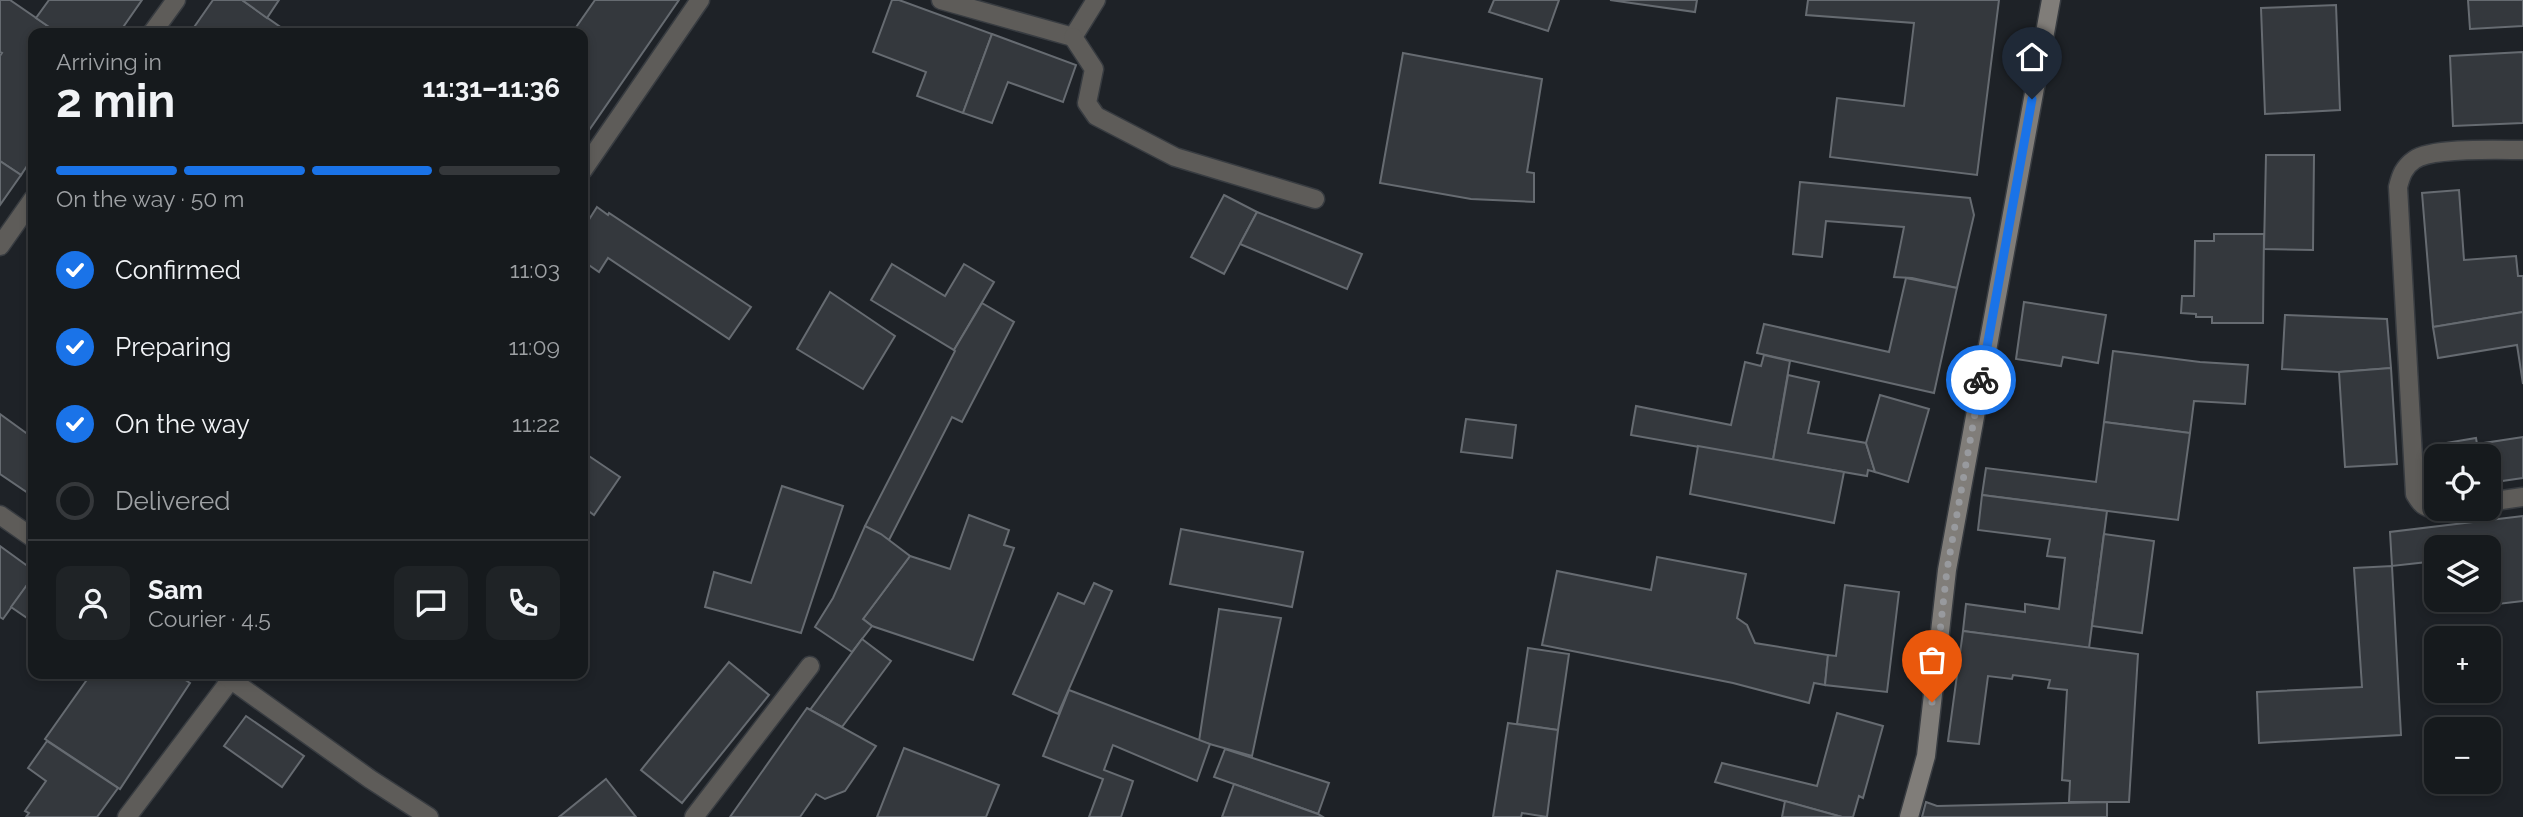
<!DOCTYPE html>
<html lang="en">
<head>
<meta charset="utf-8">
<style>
	body { margin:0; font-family:Raleway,sans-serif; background:#1f2326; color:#f1f3f6; height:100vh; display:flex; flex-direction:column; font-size:26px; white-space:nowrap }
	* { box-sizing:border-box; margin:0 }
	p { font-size:23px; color:#9ea1a4 }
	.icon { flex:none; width:38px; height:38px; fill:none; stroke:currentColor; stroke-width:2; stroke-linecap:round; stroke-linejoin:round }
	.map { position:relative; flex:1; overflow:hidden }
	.sheet { position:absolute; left:28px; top:28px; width:560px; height:651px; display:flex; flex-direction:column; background:#161a1d; border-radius:14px; box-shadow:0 4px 10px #0003,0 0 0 2px #35383b }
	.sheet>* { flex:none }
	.fabs { position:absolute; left:2424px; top:444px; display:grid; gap:14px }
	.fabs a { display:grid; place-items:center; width:77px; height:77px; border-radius:14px; background:#161a1d; box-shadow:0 4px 10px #0003,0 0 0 2px #35383b; font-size:35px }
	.pin { position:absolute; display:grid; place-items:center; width:60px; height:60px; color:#fff; margin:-72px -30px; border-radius:50% 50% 50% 0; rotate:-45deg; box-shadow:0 0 7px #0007 }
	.pin .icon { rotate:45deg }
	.courier { position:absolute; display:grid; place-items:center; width:70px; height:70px; margin:-35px; border:5px solid #1a73e8; border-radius:50%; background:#fff; color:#222; box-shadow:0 2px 9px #0007 }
	.headline em { font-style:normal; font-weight:700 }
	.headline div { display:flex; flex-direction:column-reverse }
	.headline { display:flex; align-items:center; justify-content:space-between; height:119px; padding:0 28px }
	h1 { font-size:46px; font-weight:700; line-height:52px }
	.bar { display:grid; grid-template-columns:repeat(4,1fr); gap:10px 7px; align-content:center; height:84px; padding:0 28px }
	.bar i { height:9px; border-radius:5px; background:#35383b }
	.bar .current { background:#1a73e8 }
	.bar p { grid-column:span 4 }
	.line { display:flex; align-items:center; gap:18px; padding:0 28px; border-top:2px solid #35383b }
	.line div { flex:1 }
	.round { display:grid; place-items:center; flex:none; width:74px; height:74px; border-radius:14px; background:#1f2326 }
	ol { padding:0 28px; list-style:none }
	li { display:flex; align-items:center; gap:21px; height:77px }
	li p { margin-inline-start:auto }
	li .icon { padding:7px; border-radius:50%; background:#1a73e8; color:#fff; stroke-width:4 }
	li:last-child { color:#9ea1a4 }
	li i { width:38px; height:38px; border:4px solid #35383b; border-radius:50% }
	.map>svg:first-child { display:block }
</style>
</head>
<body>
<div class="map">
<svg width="2523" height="817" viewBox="0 0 2523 817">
	<rect width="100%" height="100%" fill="#1e2227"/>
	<g fill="#34383d" stroke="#666b71" stroke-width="2">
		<polygon points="0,0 10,0 58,33 33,33 33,157 21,175 0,161 0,56 2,53 0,52"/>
		<polygon points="49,0 142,0 119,33 58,33 36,18"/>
		<polygon points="213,0 242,0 289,33 190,33"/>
		<polygon points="242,0 279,0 267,18"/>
		<polygon points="595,0 679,0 583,139 583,33 572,33"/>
		<polygon points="892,0 899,0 992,34 963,113 917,96 926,72 873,52"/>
		<polygon points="1494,0 1559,0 1548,31 1489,12"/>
		<polygon points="1610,0 1697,0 1695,12"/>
		<polygon points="1808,0 1999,0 1977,175 1830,157 1837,98 1904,106 1914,23 1806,15"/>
		<polygon points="2468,0 2523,0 2523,26 2470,29"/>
		<polygon points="2336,5 2340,110 2265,114 2261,8"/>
		<polygon points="992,34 1076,65 1063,102 1008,82 992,123 963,113"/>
		<polygon points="2523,52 2523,123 2453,126 2450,56"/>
		<polygon points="1403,53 1542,79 1527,172 1534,173 1534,202 1471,199 1380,183"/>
		<polygon points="2266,155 2314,155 2313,250 2264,249"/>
		<polygon points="0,161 21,175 0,205"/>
		<polygon points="1800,182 1970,198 1974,215 1957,288 1912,278 1894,277 1904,227 1826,221 1822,257 1793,254"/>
		<polygon points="2459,190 2464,260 2516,256 2518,276 2523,276 2523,312 2433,327 2422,193"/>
		<polygon points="1224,195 1257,212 1224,274 1191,257"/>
		<polygon points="597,207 608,215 609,213 751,307 729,339 608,258 599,272 583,261 583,229"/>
		<polygon points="1257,212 1362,254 1347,289 1240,244"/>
		<polygon points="2214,234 2264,234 2263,323 2212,323 2212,317 2196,317 2196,314 2181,313 2182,296 2194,296 2195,241 2214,241"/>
		<polygon points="892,264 945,296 964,264 994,282 954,350 871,300"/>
		<polygon points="1906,278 1957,288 1934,393 1757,353 1764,324 1889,352"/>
		<polygon points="830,292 895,336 863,389 797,349"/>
		<polygon points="2024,302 2106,315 2098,363 2063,357 2061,366 2016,359"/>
		<polygon points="982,303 1014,322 962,422 952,417 889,540 865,526 955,351 954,350"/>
		<polygon points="2523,312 2523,384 2517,345 2438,358 2433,327"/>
		<polygon points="2285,315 2387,319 2391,368 2339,372 2282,369"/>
		<polygon points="2113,351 2200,362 2248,365 2245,404 2194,401 2190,433 2104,422"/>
		<polygon points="1764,355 1790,361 1773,460 1631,435 1636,406 1731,425 1745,362 1761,366"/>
		<polygon points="2391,368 2397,464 2345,467 2339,372"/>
		<polygon points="1788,375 1819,382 1808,433 1866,443 1875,472 1868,470 1867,476 1773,460"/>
		<polygon points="1880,395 1929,409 1908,482 1875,472 1866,443"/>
		<polygon points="0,414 33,438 33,491 31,495 0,474"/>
		<polygon points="1466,419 1516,425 1512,458 1461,452"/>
		<polygon points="2104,422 2190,433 2178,520 1982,495 1986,468 2096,482"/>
		<polygon points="2523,437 2523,478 2488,483 2488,457 2442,457 2440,444 2476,438 2477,444"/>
		<polygon points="1698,446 1844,472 1834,523 1690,494"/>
		<polygon points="583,452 620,477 594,515 587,510 583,516"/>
		<polygon points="782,486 843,506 801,633 705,607 714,572 751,583"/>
		<polygon points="1982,495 2107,511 2089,648 1963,631 1966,604 2025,612 2025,604 2059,609 2065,558 2047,556 2050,539 1978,530"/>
		<polygon points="969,515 1009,530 1004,545 1014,548 973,660 872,626 863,619 910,556 950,569"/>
		<polygon points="2523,516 2523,601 2481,606 2480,600 2488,600 2488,548 2436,548 2436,561 2392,566 2390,532"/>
		<polygon points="865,526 881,534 910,556 863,619 872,626 852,652 815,627 833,598"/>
		<polygon points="1181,529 1303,552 1292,607 1170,584"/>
		<polygon points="2104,534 2154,541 2142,633 2092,626"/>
		<polygon points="0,546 33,570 33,577 3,619 0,617"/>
		<polygon points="1657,557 1746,574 1737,618 1747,625 1755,643 1828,655 1825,685 1814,683 1809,703 1733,683 1542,645 1557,571 1651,590"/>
		<polygon points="2392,566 2401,735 2259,743 2257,692 2362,687 2354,568"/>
		<polygon points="32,578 33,579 33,622 11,607"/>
		<polygon points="1094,583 1112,591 1058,714 1013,694 1058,593 1084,604"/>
		<polygon points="1845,585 1899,592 1887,692 1825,685 1828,655 1836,656"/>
		<polygon points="1219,609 1281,618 1252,756 1199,741"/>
		<polygon points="1963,631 2138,654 2129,802 2069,802 2070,781 2062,780 2067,690 2048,688 2050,680 2013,675 2012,679 1988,676 1979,744 1948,741"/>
		<polygon points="862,639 891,661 842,727 810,710"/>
		<polygon points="1528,648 1569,654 1558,730 1517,724"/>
		<polygon points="729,662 769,695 682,803 641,770"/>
		<polygon points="91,674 176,674 190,683 120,789 45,739"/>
		<polygon points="1069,690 1210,744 1197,781 1113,745 1104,770 1133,781 1121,817 1089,817 1103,779 1043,756"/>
		<polygon points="807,708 876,746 845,791 825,799 816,794 800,817 730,817"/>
		<polygon points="1837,713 1883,726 1863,798 1859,796 1853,817 1842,817 1715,782 1722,763 1817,786"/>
		<polygon points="246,716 304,756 282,787 224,746"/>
		<polygon points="1508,723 1558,730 1547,817 1522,813 1521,817 1493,817"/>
		<polygon points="47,741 118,788 97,817 26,817 29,813 25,811 46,781 28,768"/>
		<polygon points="904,748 999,785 986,817 877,817"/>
		<polygon points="1225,749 1329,783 1318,814 1214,777"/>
		<polygon points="606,779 636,817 559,817"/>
		<polygon points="1234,784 1318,814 1323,817 1222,817"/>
		<polygon points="1785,801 1842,817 1782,817"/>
		<polygon points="1926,802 1937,806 2107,802 2107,817 1922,817"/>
	</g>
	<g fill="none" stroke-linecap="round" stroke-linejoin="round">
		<defs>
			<g id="lane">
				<polyline points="941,0 1073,37 1096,0"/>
				<polyline points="1073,37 1094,69 1087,103 1096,116 1175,157 1315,199"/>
				<polyline points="583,170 700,0"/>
				<polyline points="2488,502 2523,497"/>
				<path d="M2436 509C2424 508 2421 504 2415 494L2398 187C2401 175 2404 167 2414 160 2432 147 2500 150 2523 150"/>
				<polyline points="127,817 235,674"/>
				<polyline points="694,817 810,666"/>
			</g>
			<g id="street">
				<polyline points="152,33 176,0"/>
				<polyline points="0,246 33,199"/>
				<polyline points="0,515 33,538"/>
				<polyline points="223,674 370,779 429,817"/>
			</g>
			<polyline id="secondary" points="1909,817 1926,756 1947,570 2051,0"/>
		</defs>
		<use href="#lane" stroke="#383c41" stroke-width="21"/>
		<use href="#street" stroke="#383c41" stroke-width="21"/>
		<use href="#secondary" stroke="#383c41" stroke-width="21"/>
		<use href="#lane" stroke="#5e5c59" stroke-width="18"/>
		<use href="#street" stroke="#5e5c59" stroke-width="18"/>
		<use href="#secondary" stroke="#807d79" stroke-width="18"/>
	</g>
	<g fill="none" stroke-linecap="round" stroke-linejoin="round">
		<polyline stroke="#989a9e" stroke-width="7" stroke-dasharray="0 12.6" points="1932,702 1947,570 1981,380"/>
		<polyline stroke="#1a73e8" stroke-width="9" points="1981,380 2032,99"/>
	</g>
</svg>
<div class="fabs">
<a><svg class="icon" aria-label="locate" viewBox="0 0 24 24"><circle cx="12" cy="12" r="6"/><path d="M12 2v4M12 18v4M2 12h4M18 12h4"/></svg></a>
<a><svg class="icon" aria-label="layers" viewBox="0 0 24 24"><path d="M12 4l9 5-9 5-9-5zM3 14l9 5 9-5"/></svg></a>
<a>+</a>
<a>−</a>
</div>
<div class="pin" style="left:1932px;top:702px;background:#ea580c"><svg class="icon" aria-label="bag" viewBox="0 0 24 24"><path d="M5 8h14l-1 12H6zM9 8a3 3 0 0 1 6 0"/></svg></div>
<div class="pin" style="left:2032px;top:99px;background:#1f2937"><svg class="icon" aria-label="home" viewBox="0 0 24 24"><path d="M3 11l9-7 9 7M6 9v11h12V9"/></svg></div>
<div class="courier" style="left:1981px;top:380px"><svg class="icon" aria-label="bike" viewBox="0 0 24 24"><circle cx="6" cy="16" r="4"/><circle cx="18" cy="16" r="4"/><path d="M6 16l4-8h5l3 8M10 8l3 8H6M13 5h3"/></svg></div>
<section class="sheet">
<div class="headline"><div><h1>2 min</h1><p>Arriving in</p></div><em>11:31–11:36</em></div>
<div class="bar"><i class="current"></i><i class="current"></i><i class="current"></i><i></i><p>On the way · 50 m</p></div>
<ol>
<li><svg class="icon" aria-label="check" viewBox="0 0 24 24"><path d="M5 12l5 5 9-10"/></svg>Confirmed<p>11:03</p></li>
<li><svg class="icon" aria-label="check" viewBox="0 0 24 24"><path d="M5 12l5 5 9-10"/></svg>Preparing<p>11:09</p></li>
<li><svg class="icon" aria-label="check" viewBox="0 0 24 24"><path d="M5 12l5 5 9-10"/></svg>On the way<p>11:22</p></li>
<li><i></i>Delivered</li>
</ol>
<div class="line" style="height:126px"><a class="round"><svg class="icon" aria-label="person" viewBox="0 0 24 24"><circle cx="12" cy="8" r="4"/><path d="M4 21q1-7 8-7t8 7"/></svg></a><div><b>Sam</b><p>Courier · 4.5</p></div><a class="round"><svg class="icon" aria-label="chat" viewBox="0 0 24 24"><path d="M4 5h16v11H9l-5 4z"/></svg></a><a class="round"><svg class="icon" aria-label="phone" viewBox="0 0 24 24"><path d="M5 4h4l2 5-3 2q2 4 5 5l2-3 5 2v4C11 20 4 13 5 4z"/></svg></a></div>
</section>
</div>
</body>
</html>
